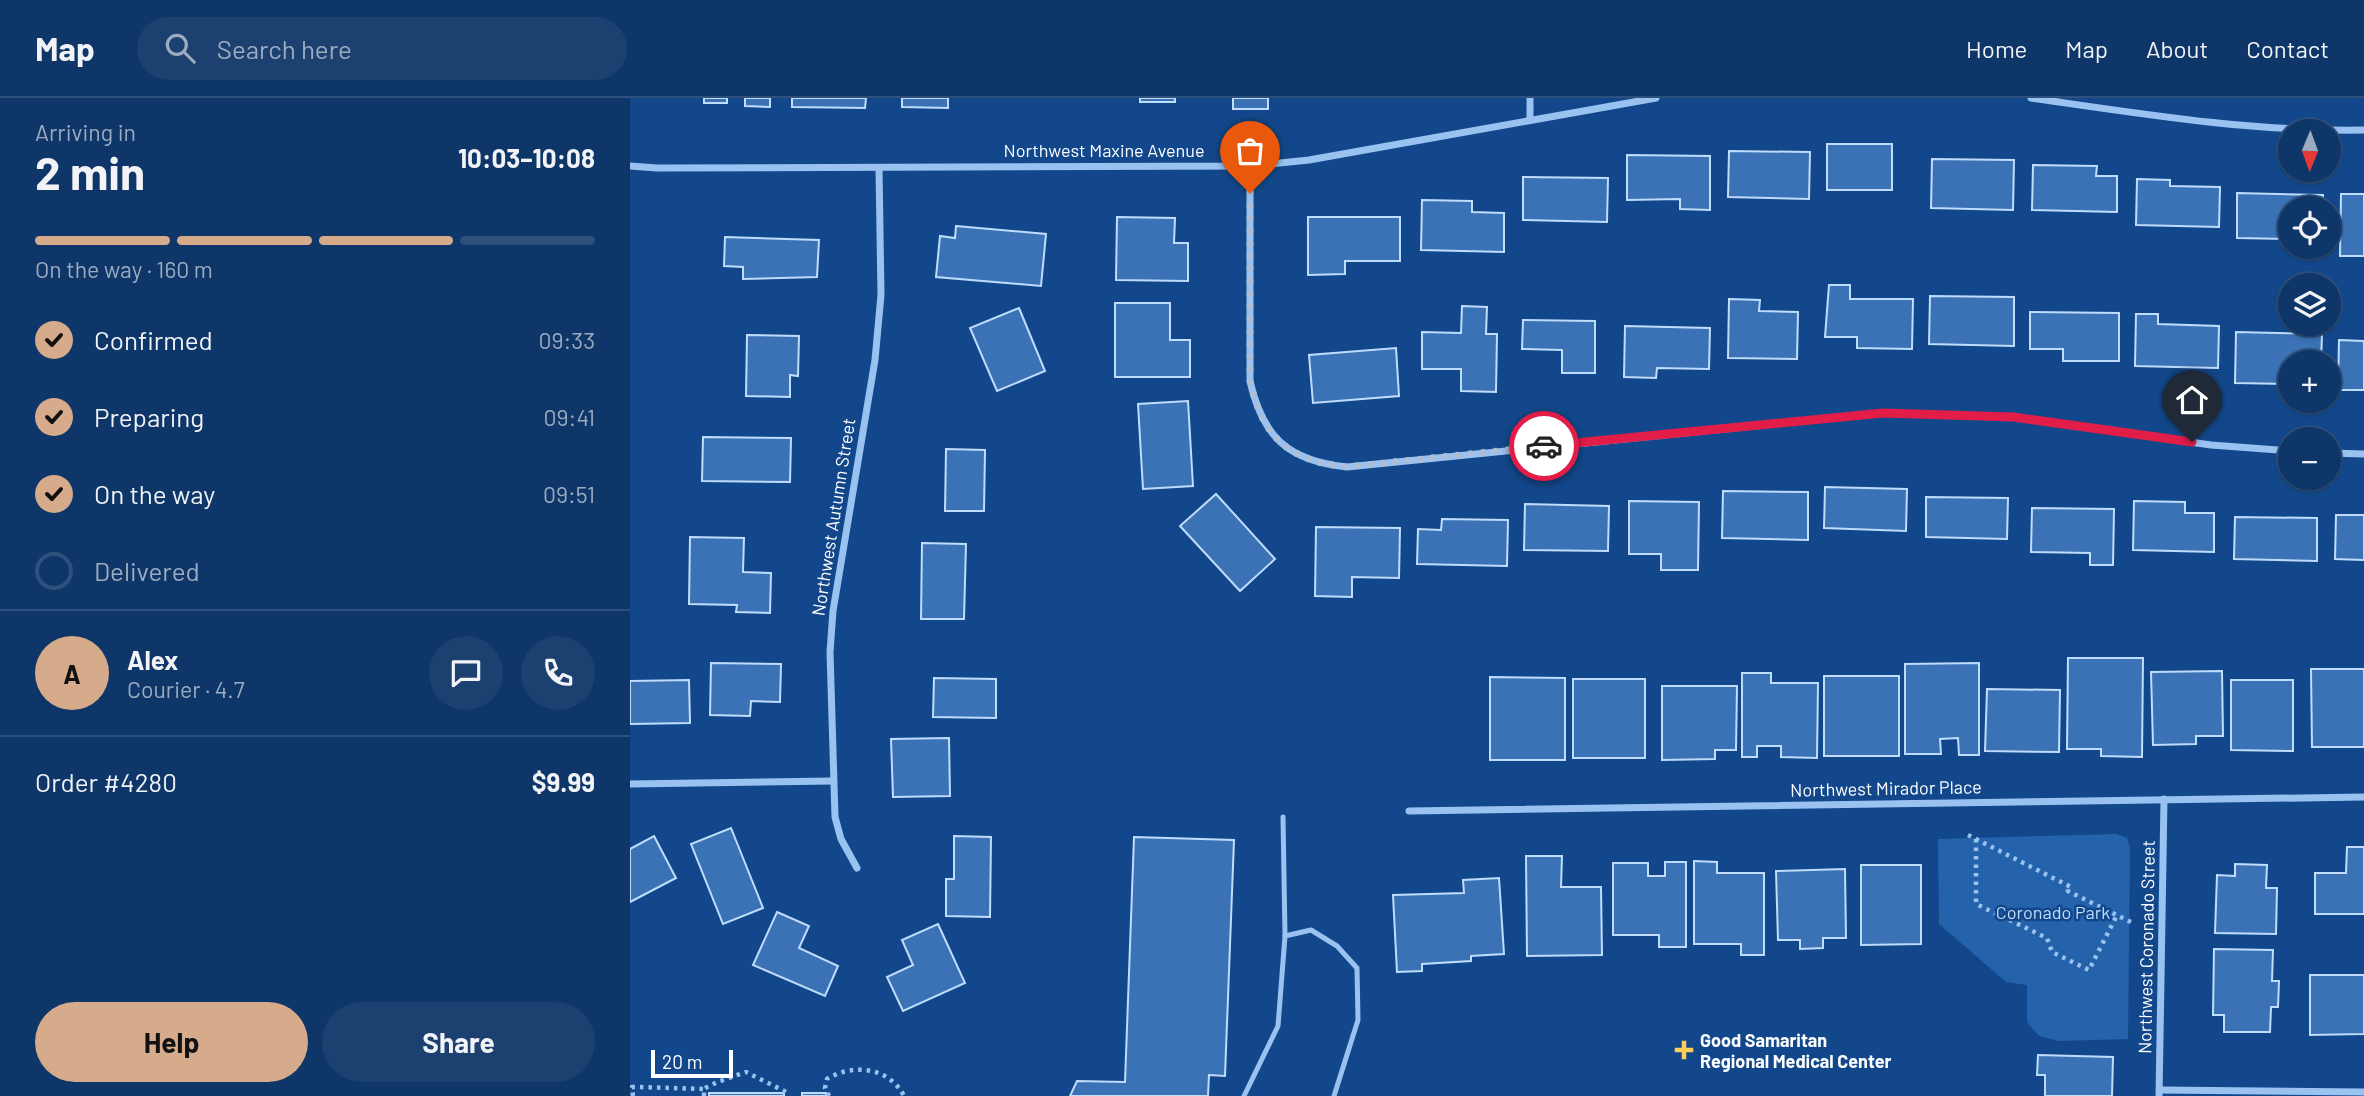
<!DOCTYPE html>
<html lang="en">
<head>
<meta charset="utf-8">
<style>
	body { margin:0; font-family:Barlow,sans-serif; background:#1c4171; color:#f1f3f6; height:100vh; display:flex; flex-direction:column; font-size:26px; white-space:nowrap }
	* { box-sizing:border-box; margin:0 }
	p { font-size:23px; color:#9babc0 }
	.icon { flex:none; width:38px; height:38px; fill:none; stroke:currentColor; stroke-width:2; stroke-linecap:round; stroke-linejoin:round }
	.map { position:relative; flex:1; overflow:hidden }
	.sheet { display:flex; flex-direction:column; background:#0e3668; width:630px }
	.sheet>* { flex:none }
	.needle { width:46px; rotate:181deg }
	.tools { position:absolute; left:1648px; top:21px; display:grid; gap:14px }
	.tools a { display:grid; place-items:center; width:63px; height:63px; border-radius:50%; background:#0e3668; box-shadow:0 2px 5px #0004,0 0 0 2px #2e507c; font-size:35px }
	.scale { position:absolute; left:21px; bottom:18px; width:82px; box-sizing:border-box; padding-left:7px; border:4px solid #fff; border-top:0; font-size:19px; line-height:24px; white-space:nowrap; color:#fff; -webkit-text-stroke:5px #12488b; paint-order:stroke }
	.pin { position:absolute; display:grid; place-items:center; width:60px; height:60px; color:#fff; margin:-72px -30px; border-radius:50% 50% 50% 0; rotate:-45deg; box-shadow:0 0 7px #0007 }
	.pin .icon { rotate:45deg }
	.courier { position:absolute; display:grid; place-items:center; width:70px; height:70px; margin:-35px; border:5px solid #e11d48; border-radius:50%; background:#fff; color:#222; box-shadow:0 2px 9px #0007 }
	.head em { font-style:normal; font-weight:700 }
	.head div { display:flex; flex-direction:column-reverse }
	.head { display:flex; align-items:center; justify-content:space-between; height:119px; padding:0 35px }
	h1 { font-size:46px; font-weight:700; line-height:52px }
	.bar { display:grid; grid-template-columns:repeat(4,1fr); gap:10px 7px; align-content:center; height:84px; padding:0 35px }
	.bar i { height:9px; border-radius:5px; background:#2e507c }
	.bar .active { background:#d6ab8b }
	.bar p { grid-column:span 4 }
	.line { display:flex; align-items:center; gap:18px; padding:0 35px; border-top:2px solid #2e507c }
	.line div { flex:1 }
	.round { display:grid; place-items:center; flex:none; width:74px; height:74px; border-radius:37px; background:#1c4171 }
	ol { padding:0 35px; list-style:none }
	li { display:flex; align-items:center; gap:21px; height:77px }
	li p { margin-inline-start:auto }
	li .icon { padding:7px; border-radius:50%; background:#d6ab8b; color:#111; stroke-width:4 }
	li:last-child { color:#9babc0 }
	li i { width:38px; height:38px; border:4px solid #2e507c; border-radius:50% }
	.button { display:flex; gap:14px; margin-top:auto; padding:14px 35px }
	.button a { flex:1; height:80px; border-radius:42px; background:#d6ab8b; color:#111; font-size:28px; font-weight:700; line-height:80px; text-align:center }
	.button a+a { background:#1c4171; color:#f1f3f6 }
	header { display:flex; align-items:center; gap:42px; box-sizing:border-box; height:98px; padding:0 35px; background:#0e3668; border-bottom:2px solid #2e507c }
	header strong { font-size:33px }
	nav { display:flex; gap:38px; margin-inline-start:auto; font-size:24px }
	.search { width:490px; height:63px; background:#1c4171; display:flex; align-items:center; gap:18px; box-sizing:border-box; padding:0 24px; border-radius:38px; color:#9babc0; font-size:26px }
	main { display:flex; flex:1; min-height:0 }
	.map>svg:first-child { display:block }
</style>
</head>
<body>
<header>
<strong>Map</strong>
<div class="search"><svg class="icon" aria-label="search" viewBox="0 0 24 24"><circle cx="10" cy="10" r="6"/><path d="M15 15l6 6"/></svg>Search here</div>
<nav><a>Home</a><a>Map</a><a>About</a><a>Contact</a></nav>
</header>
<main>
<section class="sheet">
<div class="head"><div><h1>2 min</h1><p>Arriving in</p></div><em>10:03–10:08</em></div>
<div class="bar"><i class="active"></i><i class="active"></i><i class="active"></i><i></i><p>On the way · 160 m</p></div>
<ol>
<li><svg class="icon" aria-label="check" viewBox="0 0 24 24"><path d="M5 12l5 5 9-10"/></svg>Confirmed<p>09:33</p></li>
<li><svg class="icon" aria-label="check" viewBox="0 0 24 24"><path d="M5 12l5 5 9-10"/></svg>Preparing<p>09:41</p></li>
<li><svg class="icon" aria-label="check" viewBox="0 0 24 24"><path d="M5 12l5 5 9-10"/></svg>On the way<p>09:51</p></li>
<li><i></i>Delivered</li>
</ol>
<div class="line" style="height:126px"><b class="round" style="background:#d6ab8b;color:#111">A</b><div><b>Alex</b><p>Courier · 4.7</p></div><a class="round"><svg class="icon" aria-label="chat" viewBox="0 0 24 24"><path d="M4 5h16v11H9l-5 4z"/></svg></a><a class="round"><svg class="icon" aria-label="phone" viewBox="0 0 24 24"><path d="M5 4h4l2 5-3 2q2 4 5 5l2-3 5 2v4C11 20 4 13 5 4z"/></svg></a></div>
<div class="line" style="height:91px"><div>Order #4280</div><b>$9.99</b></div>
<div class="button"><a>Help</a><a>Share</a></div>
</section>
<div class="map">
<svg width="1734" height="998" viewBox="0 0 1734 998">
	<rect width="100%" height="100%" fill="#12488b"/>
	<polygon fill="#2462ab" points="1486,736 1497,740 1500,750 1498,941 1429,943 1409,938 1397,924 1397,887 1376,884 1309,826 1308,741"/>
	<g fill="#3a72b5" stroke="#c0dcfc" stroke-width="2">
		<rect x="74" y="0" width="23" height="5"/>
		<polygon points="115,0 140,0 140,9 115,8"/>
		<polygon points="162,0 236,0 235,10 162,9"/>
		<polygon points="272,0 318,0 318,10 272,9"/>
		<rect x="510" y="0" width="35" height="4"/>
		<rect x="603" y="0" width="35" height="11"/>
		<rect x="1197" y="46" width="65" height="46"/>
		<polygon points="1099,53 1180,54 1179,101 1098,99"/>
		<polygon points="997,57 1080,58 1080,112 1050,111 1050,101 997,102"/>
		<polygon points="1302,61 1384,62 1383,112 1301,110"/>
		<polygon points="1403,67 1467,68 1466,78 1487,78 1487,114 1402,112"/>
		<polygon points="893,79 978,80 977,124 893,122"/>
		<polygon points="1507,81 1540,82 1540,88 1590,89 1589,129 1506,127"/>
		<polygon points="1607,95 1693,97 1693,110 1661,110 1661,141 1607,140"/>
		<polygon points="1711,96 1734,96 1734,158 1710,158"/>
		<polygon points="792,102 842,103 842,114 874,115 874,154 791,152"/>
		<polygon points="487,119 545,120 544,145 558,145 558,183 486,182"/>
		<polygon points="678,119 770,119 770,163 715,163 715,176 678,177"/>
		<polygon points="326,128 416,136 411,188 306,179 310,138 325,140"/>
		<polygon points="95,139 189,142 187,179 113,181 113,169 94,168"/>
		<polygon points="1199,187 1220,187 1220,201 1283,201 1282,251 1227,250 1227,239 1195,239"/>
		<polygon points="1300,198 1384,199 1384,248 1299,246"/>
		<polygon points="1099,201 1130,202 1129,213 1168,214 1167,261 1098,260"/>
		<polygon points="485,205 540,205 540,242 560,242 560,279 485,279"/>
		<polygon points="832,208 857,209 856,236 867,236 866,294 831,293 831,271 792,271 792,234 831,235"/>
		<polygon points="389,210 415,273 367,293 340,230"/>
		<polygon points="1400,214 1489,215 1489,263 1433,263 1433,251 1400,251"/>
		<polygon points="1506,216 1528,216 1528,226 1589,228 1588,270 1505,268"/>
		<polygon points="893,222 965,223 965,275 932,275 932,252 892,251"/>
		<polygon points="995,228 1080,230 1079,271 1027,270 1026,280 994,279"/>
		<polygon points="1606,234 1692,236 1691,264 1661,264 1661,286 1605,285"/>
		<polygon points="117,237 169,238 168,278 160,277 160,299 116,298"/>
		<polygon points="1709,242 1734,243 1734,292 1708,292"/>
		<polygon points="766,250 769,298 683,305 679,257"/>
		<polygon points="558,303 563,388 513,391 508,306"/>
		<polygon points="73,339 161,340 160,384 72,383"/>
		<polygon points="316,351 355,352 354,413 315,413"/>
		<polygon points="1195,389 1277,391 1276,433 1194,430"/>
		<polygon points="1093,393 1178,394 1178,442 1092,440"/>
		<polygon points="586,396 645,461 610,493 550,428"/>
		<polygon points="1296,399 1378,400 1377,441 1296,439"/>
		<polygon points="999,403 1069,404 1068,472 1031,472 1031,456 999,456"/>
		<polygon points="1504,403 1555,404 1555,415 1584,415 1584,454 1503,452"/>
		<polygon points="895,406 979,408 978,453 894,452"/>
		<polygon points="1402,410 1484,411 1483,467 1460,467 1460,455 1401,454"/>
		<polygon points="1706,417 1734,417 1734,462 1705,461"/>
		<polygon points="1605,419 1687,420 1687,463 1604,461"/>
		<polygon points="812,421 878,422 877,468 787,466 788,431 811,432"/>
		<polygon points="686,429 770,430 769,480 722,479 722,499 685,498"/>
		<polygon points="60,439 114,440 113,474 141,475 140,515 106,514 107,507 59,506"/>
		<polygon points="292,445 336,446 334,521 291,521"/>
		<polygon points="1438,560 1513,560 1512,659 1471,658 1471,651 1437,651"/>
		<polygon points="81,565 151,566 150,604 121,603 120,618 80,617"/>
		<polygon points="1349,565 1349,657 1329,657 1328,640 1310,641 1311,656 1275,656 1275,566"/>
		<polygon points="1681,571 1734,571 1734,649 1682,649"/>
		<polygon points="1592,573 1593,638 1566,638 1566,646 1523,647 1521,574"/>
		<polygon points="1112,575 1141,575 1141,585 1188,585 1187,660 1151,659 1151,648 1127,648 1127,659 1112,659"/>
		<rect x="1194" y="578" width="75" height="80"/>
		<polygon points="860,579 935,580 935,662 860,662"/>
		<polygon points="304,580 366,581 366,620 303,619"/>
		<rect x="943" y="581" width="72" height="79"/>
		<polygon points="59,582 60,625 0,626 0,583"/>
		<polygon points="1601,582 1663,582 1663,653 1601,652"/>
		<polygon points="1032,588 1107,588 1106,652 1085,652 1085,661 1032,662"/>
		<polygon points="1357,591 1430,592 1429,654 1355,653"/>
		<polygon points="319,640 320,698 263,699 261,641"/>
		<polygon points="101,730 133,810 93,826 61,746"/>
		<polygon points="24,738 46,780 0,804 0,751"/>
		<polygon points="324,738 361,739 360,819 316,818 316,781 324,781"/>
		<polygon points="504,739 604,742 595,978 579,977 578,998 440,998 447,983 495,984"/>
		<polygon points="1717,749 1734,749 1734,816 1685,816 1685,775 1716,775"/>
		<polygon points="896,758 932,758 931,789 971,789 972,857 897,858"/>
		<polygon points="1064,763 1087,764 1087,775 1134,775 1134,857 1111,857 1111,846 1064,846"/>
		<polygon points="1035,764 1056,764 1056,849 1029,849 1029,837 983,837 983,765 1018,765 1018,778 1035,778"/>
		<polygon points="1605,766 1637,767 1636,790 1647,790 1646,836 1585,835 1587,777 1605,778"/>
		<polygon points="1231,767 1291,767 1291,846 1231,847"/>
		<polygon points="1215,771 1216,840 1193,840 1193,850 1170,851 1170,842 1148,842 1146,773"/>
		<polygon points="869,780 874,856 841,858 841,863 792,866 792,873 767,874 763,797 834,795 833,782"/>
		<polygon points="147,814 179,828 169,850 208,868 195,898 123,867"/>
		<polygon points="308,826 335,885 273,913 257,879 283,867 272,842"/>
		<polygon points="1584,851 1643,852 1642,883 1649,883 1648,909 1641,909 1640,934 1594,934 1594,917 1583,917"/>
		<polygon points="1680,877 1734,877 1734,936 1680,937"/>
		<polygon points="1408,957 1483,959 1482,998 1415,998 1415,977 1407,977"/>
		<rect x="79" y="995" width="75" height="3"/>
		<rect x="172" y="995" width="24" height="3"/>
	</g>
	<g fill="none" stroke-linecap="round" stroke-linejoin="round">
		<g stroke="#99c2f1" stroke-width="4.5" stroke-dasharray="3.5 5" stroke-linecap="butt">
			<polyline points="1338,737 1441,789 1438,793 1503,825"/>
			<polyline points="1346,741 1346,806 1417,840 1422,854 1459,872 1487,817"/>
			<polyline points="3,998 2,989 8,989 74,991"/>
			<path d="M74 998V991C82 985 105 978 116 974L158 995"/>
			<path d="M199 998 195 990 197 981C223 965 259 969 274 998"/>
		</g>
		<g stroke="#99c2f1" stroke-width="5">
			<polyline points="655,838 681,832 707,848 727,870 728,922 704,998"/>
			<polyline points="614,998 648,928 655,838 653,719"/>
		</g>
		<g stroke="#99c2f1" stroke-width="7">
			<path d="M1401 0C1512 16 1622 34 1734 32"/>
			<polyline points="900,21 900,0"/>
			<polyline points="0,68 27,70 620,68 679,62 1026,0"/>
			<path d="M620 68V283C633 340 659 363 717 369L1253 315 1383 319 1581 347 1661 353"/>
			<polyline points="1699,355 1734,356"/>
			<polyline points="0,686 202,683"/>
			<polyline points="779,713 1734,699"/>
			<polyline points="227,770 211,741 205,719 200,554 203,513 245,262 251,197 249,70"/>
			<polyline points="1530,992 1734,994"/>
			<polyline points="1529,998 1534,701"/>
		</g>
	</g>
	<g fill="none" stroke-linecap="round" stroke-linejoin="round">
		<path stroke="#acbfd6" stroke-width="7" stroke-dasharray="0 12.6" d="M620 95V283C633 340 659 363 717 369L914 348"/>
		<polyline stroke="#e11d48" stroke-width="9" points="914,348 1253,315 1383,319 1562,344"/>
	</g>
	<path fill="#ffcd59" stroke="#12488b" stroke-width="2.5" d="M1050.5 941.5h7v7h7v7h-7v7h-7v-7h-7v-7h7z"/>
	<g text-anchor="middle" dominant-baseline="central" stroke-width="5" stroke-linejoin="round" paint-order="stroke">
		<g font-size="18" fill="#fff" stroke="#12488b">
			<text x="474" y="52">Northwest Maxine Avenue</text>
			<text transform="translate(203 419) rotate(-81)">Northwest Autumn Street</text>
			<text transform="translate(1256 690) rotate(-1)">Northwest Mirador Place</text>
			<text transform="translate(1516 849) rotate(-89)">Northwest Coronado Street</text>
		</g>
		<g font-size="18" fill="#c0dcfc" stroke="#12488b">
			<text x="1423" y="814">Coronado Park</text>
		</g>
		<g font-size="18" font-weight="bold" fill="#fff" stroke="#12488b" text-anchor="start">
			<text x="1070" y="942">Good Samaritan<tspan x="1070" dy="21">Regional Medical Center</tspan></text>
		</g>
	</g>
</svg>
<div class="tools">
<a><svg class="needle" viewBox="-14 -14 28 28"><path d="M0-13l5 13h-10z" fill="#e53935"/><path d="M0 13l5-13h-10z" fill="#9babc0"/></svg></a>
<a><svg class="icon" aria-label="locate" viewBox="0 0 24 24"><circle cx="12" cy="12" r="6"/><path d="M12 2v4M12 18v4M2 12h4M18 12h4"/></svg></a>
<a><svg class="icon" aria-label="layers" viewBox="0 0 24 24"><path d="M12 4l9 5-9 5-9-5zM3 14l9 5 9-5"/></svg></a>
<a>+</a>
<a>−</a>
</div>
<div class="scale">20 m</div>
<div class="pin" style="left:620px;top:95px;background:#ea580c"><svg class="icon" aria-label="bag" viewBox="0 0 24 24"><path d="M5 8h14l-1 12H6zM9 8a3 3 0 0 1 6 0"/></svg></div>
<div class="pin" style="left:1562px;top:344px;background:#1f2937"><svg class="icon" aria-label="home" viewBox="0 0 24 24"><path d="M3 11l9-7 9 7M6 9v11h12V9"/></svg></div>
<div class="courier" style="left:914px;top:348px"><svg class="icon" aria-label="car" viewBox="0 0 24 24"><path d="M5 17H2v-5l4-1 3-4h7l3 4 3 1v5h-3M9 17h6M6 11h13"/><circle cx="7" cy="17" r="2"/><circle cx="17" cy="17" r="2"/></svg></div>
</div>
</main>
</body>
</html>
